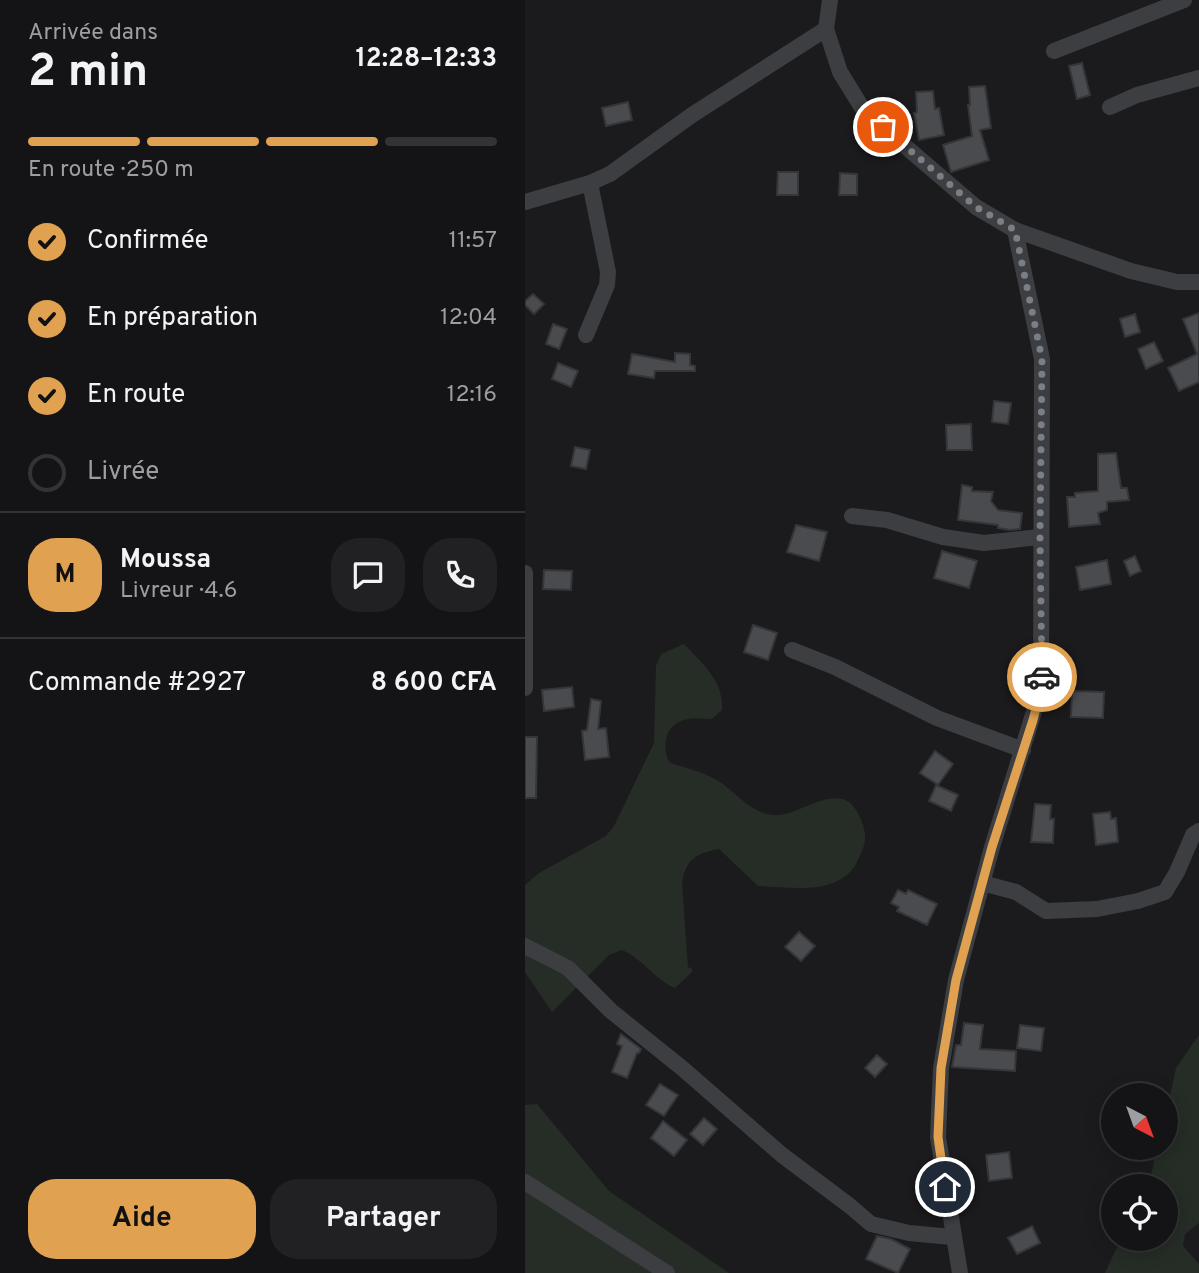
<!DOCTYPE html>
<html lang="fr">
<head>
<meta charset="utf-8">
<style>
	body { margin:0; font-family:Overpass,sans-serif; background:#212123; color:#f1f3f6; height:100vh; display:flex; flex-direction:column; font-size:26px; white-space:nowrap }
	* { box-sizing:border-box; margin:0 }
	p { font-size:23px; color:#9d9ea1 }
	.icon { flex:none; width:38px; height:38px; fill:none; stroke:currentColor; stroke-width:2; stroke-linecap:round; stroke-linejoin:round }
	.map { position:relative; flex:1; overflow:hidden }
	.side { display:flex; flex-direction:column; background:#141416; width:525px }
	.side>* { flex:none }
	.needle { width:46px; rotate:139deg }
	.controls { position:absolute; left:576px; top:1083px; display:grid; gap:14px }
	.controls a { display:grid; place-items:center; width:77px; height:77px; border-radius:50%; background:#141416; box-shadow:0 4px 18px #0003,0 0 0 2px #333335; font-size:35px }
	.pin { position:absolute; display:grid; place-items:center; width:60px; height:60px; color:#fff; margin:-30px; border:4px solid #fff; border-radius:50%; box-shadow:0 2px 7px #0007 }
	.courier { position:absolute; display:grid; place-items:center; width:70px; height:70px; margin:-35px; border:5px solid #e0a150; border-radius:50%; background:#fff; color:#222; box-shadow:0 2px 9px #0007 }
	.summary em { font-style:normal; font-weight:700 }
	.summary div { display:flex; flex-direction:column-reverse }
	.summary { display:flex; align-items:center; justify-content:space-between; height:119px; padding:0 28px }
	h1 { font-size:46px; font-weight:700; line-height:52px }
	.bar { display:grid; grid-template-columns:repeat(4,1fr); gap:10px 7px; align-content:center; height:84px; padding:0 28px }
	.bar i { height:9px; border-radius:5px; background:#333335 }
	.bar .current { background:#e0a150 }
	.bar p { grid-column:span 4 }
	.line { display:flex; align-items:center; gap:18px; padding:0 28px; border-top:2px solid #333335 }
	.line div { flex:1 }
	.round { display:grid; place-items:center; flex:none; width:74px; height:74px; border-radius:28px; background:#212123 }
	ol { padding:0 28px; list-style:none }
	li { display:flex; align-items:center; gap:21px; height:77px }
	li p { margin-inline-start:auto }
	li .icon { padding:7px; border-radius:50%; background:#e0a150; color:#111; stroke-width:4 }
	li:last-child { color:#9d9ea1 }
	li i { width:38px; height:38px; border:4px solid #333335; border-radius:50% }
	.action { display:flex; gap:14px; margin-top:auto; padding:14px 28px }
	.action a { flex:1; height:80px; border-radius:28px; background:#e0a150; color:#111; font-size:28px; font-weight:700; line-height:80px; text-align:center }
	.action a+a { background:#212123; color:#f1f3f6 }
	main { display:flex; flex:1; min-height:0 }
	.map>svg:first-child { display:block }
</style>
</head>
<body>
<main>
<section class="side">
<div class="summary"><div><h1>2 min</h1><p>Arrivée dans</p></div><em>12:28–12:33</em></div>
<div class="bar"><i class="current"></i><i class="current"></i><i class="current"></i><i></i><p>En route · 250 m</p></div>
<ol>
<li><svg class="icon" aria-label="check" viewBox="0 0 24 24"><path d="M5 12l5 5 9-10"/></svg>Confirmée<p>11:57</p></li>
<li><svg class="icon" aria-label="check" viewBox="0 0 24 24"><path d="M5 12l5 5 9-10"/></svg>En préparation<p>12:04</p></li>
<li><svg class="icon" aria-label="check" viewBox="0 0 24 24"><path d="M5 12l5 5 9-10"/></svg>En route<p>12:16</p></li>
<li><i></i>Livrée</li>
</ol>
<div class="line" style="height:126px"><b class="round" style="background:#e0a150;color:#111">M</b><div><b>Moussa</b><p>Livreur · 4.6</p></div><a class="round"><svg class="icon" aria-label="chat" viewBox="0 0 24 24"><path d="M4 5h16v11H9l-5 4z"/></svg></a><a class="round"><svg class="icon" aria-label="phone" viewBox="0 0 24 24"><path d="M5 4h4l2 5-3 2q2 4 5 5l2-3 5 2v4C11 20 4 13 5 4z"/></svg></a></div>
<div class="line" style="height:91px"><div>Commande #2927</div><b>8 600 CFA</b></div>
<div class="action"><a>Aide</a><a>Partager</a></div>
</section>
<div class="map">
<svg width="674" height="1273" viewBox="0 0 674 1273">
	<rect width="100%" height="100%" fill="#1b1b1d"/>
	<g fill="#252d26">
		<path d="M159 644C177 663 199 681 197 710L187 719C180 719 171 718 164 719 141 722 136 744 144 762 159 768 176 771 190 779 209 789 224 813 248 815 270 818 302 788 324 802 332 808 339 824 340 834 341 844 337 851 333 860 316 897 267 887 233 886L194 849C171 853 160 860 157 884L163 968 165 967 168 971 150 988C129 979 118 959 97 950L84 955 27 1012 0 972V885L14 873 81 836 89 826 129 743 131 666 136 654Z"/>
		<polygon points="674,1035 674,1223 660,1234 658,1246 674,1264 674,1273 580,1273 596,1239 640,1239 640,1186 620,1186 627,1171 632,1148 640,1148 641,1114 651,1068"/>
		<polygon points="12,1104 84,1191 204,1273 0,1273 0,1105"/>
	</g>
	<g fill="#4a4b4f" stroke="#353639" stroke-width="2">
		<polygon points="557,63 565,95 552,99 544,66"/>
		<polygon points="460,86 466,128 455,130 464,160 426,172 418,145 447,136 443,105 445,105 444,87"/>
		<polygon points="408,91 410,109 414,108 419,135 394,140 389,113 392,112 391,92"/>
		<polygon points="103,102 107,120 81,126 77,108"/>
		<polygon points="253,172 273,172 273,195 252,195"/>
		<polygon points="315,173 332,174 332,195 314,195"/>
		<polygon points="8,294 19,304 9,314 0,305 0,301"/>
		<polygon points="674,313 674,382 654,391 643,368 672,354 658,319"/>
		<polygon points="610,314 615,332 600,337 595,319"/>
		<polygon points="28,324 42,329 34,349 21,344"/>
		<polygon points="629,342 638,361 621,369 613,349"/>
		<polygon points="150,353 165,354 165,365 170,366 170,371 130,371 129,378 103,374 107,354 150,362"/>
		<polygon points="33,363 53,371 46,387 27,379"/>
		<polygon points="469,401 486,403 483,424 467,422"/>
		<polygon points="446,424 447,450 422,450 421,425"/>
		<polygon points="50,447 65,450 61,469 46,466"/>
		<polygon points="591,453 596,488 602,488 604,500 582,502 582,510 573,513 575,524 544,527 542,497 550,497 550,493 573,491 573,454"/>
		<polygon points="437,485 447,487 447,491 468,492 466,501 473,510 497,513 495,529 484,530 473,528 473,525 433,520"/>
		<polygon points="271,525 302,532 294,561 262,552"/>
		<polygon points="417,551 452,561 444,588 409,578"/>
		<polygon points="610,556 616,571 605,576 599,561"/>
		<polygon points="582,560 586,584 555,590 551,567"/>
		<polygon points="19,570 47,571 46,590 18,589"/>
		<polygon points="228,625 252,633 243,660 219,652"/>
		<polygon points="47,687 49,707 19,711 17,690"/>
		<polygon points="547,691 579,692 578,718 546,717"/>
		<polygon points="66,699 76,701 73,729 81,728 84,757 60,760 57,731 62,730"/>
		<polygon points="0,737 12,737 11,798 0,798"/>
		<polygon points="410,751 428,764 413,785 395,773"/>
		<polygon points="411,785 433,795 426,811 404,801"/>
		<polygon points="510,804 526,805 525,819 529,819 528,843 506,842"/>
		<polygon points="585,812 586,819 591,818 593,842 571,845 568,814"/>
		<polygon points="373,890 381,894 383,890 412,904 402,925 372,911 374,907 366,903"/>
		<polygon points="274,932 290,946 276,961 260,947"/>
		<polygon points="439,1023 458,1025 455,1049 491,1051 490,1071 427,1067 431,1045 436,1045"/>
		<polygon points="495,1025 519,1028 516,1051 492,1048"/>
		<polygon points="96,1034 116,1049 114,1053 112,1053 102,1078 87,1072 97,1046 92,1044"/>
		<polygon points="352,1055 362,1064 350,1077 340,1068"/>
		<polygon points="135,1084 153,1095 139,1116 121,1105"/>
		<polygon points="179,1118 192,1129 178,1145 165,1134"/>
		<polygon points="138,1121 162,1140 149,1156 126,1138"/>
		<polygon points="484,1152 487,1178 464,1181 461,1155"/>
		<polygon points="507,1226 515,1243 492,1254 483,1238"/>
		<polygon points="352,1236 366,1239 385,1249 373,1273 341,1259"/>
	</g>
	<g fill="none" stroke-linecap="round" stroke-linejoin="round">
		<g stroke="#3c3e42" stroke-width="16">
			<polyline points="305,0 301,29 315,72 339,111 451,207 490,230 606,271 652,282 674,282"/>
			<polyline points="529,51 659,0"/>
			<polyline points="585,107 612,95 674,78"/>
			<polyline points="0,202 65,183 85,174 167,115 301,29"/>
			<polyline points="61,335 82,285 83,272 65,183"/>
			<polyline points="327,516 362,520 418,537 459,543 515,537"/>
			<polyline points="0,573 0,688"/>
			<polyline points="267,650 310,667 412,718 498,750"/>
			<polyline points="457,883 491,892 521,911 572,909 613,901 640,892 652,872 668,835 674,831"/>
			<polyline points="0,946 43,968 86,1011 157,1068 257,1155 325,1206 346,1224 384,1233 427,1237"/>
			<polyline points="0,1182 142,1273"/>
			<polyline points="435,1273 413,1137 416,1068 431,980 467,847 516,689 517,359 490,230"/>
		</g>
	</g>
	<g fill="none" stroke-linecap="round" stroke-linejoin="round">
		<polyline stroke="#7b7e84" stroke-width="7" stroke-dasharray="0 12.6" points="358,127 451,207 490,230 517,359 515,537 517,677"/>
		<polyline stroke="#e0a150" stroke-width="9" points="420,1187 413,1137 416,1068 431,980 467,847 508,720 516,689 517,677"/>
	</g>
</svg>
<div class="controls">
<a><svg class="needle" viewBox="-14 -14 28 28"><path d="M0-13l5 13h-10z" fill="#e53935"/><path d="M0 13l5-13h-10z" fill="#9d9ea1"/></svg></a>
<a><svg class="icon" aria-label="locate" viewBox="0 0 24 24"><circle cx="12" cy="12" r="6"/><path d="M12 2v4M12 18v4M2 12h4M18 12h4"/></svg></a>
</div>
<div class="pin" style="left:358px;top:127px;background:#ea580c"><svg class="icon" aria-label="bag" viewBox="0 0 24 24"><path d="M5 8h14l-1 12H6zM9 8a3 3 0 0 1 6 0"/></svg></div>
<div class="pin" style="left:420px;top:1187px;background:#1f2937"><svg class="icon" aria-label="home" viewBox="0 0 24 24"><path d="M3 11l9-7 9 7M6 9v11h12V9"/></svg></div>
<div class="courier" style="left:517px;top:677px"><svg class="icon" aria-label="car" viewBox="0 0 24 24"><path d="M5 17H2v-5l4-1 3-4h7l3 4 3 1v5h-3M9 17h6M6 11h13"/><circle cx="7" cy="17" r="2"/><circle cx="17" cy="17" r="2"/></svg></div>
</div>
</main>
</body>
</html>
